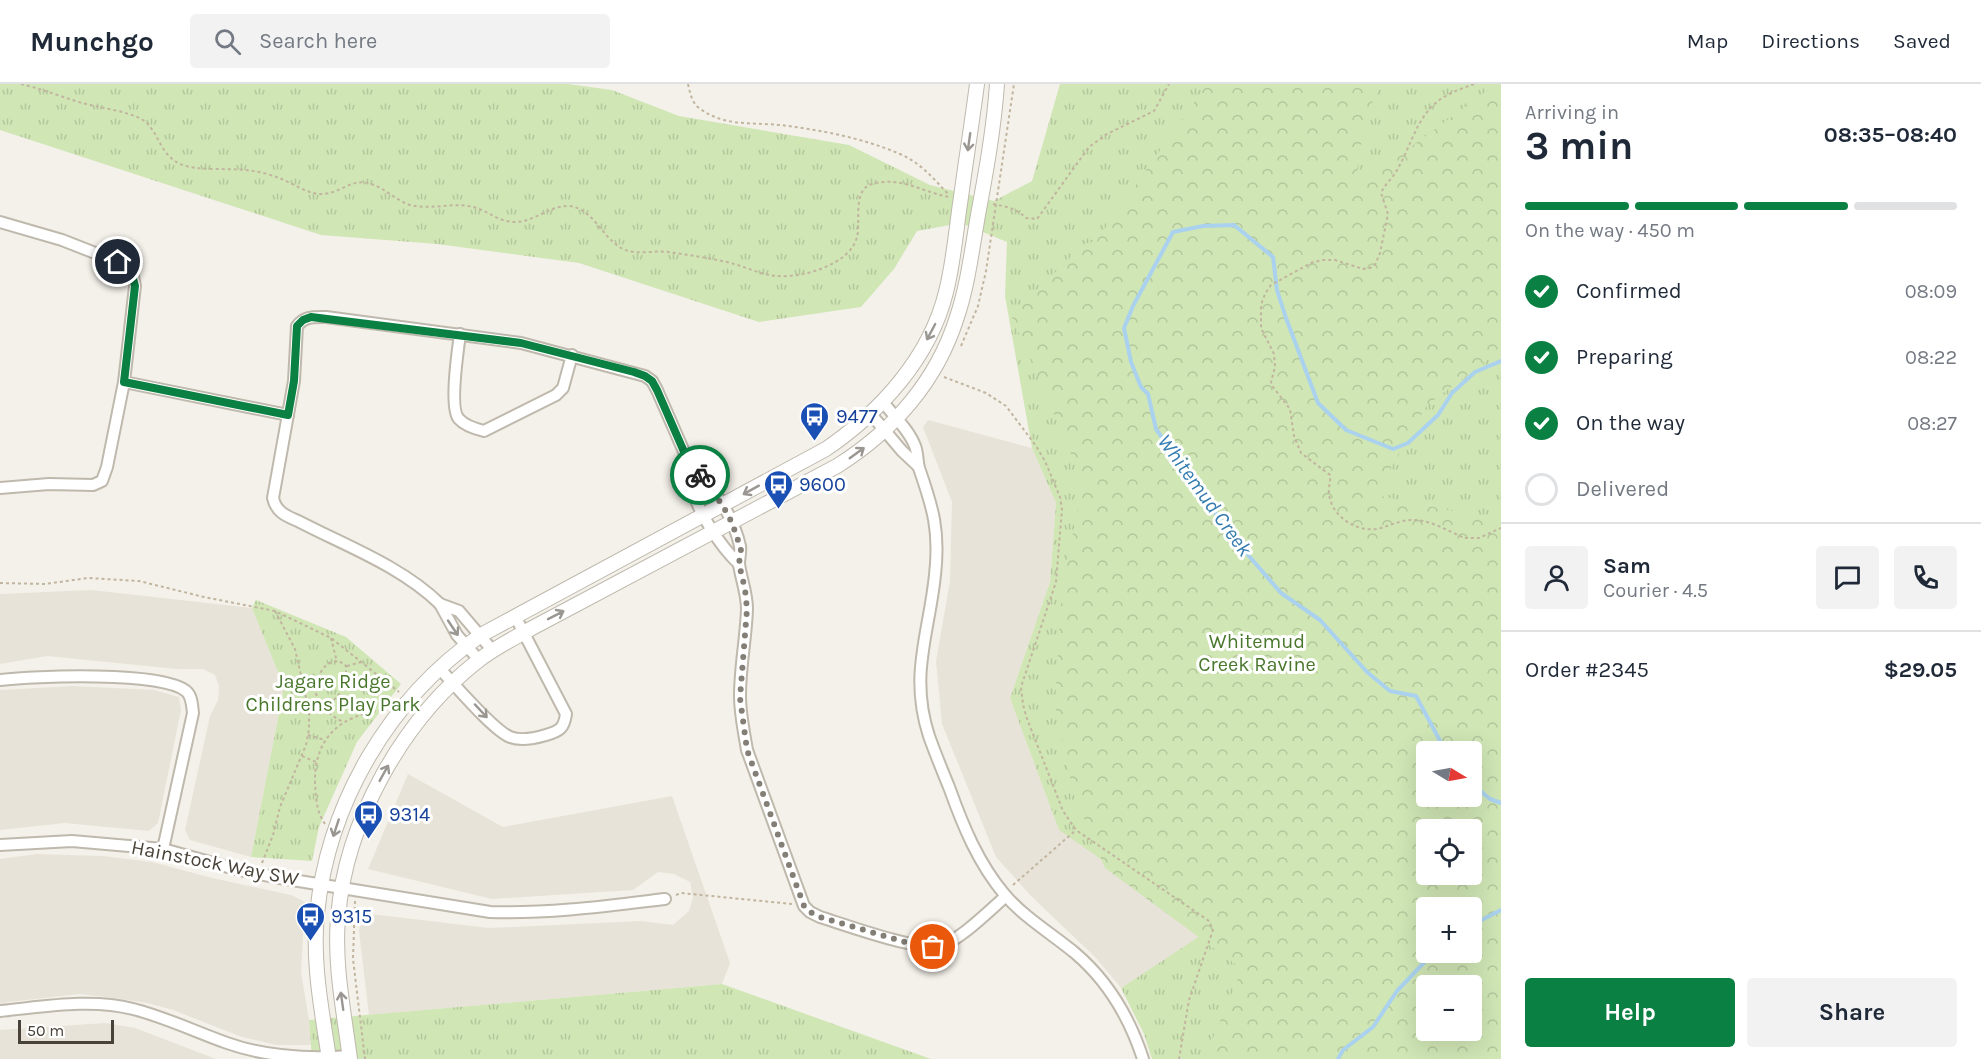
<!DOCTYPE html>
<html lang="en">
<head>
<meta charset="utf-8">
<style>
	body { margin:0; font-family:Karla,sans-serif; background:#f2f2f3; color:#1f2937; height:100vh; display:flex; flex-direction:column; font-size:22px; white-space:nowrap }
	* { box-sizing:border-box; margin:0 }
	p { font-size:20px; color:#747a83 }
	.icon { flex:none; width:33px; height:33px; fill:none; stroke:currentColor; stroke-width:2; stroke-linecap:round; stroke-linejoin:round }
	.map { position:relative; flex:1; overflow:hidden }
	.sheet { display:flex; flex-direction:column; background:#fff; width:480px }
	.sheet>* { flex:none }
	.needle { width:39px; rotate:100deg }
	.tools { position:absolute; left:1416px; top:657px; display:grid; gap:12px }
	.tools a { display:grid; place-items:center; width:66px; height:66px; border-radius:6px; background:#fff; box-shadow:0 6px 24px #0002; font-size:30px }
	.scale { position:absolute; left:18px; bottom:15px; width:96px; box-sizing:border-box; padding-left:6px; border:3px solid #484238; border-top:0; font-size:16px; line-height:21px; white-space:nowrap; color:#484238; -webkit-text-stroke:4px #fff; paint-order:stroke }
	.pin { position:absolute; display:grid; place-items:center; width:51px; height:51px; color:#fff; margin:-26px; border:3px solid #fff; border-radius:50%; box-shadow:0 2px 6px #0007 }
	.courier { position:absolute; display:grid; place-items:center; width:60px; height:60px; margin:-30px; border:4px solid #0b8043; border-radius:50%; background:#fff; color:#222; box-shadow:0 2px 8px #0007 }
	.headline em { font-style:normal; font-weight:700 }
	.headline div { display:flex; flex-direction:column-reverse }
	.headline { display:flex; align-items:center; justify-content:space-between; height:102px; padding:0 24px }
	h1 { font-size:39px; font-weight:700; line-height:45px }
	.bar { display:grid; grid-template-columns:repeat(4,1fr); gap:9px 6px; align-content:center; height:72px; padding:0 24px }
	.bar i { height:8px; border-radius:4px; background:#e0e1e3 }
	.bar .active { background:#0b8043 }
	.bar p { grid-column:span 4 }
	.line { display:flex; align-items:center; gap:15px; padding:0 24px; border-top:2px solid #e0e1e3 }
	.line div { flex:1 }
	.round { display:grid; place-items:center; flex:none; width:63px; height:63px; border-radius:6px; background:#f2f2f3 }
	ol { padding:0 24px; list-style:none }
	li { display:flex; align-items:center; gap:18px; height:66px }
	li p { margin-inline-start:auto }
	li .icon { padding:6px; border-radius:50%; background:#0b8043; color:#fff; stroke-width:4 }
	li:last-child { color:#747a83 }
	li i { width:33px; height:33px; border:3px solid #e0e1e3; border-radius:50% }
	.button { display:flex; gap:12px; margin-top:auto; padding:12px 24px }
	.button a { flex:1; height:69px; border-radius:6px; background:#0b8043; color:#fff; font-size:24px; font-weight:700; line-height:69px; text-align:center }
	.button a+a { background:#f2f2f3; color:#1f2937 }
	header { display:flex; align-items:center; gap:36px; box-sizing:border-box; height:84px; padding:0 30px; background:#fff; border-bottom:2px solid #e0e1e3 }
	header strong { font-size:28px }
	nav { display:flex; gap:33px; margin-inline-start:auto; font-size:21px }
	.search { width:420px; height:54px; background:#f2f2f3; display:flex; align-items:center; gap:15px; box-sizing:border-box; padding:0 21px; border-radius:6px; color:#747a83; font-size:22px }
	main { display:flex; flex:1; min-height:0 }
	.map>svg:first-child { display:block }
</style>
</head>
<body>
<header>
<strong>Munchgo</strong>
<div class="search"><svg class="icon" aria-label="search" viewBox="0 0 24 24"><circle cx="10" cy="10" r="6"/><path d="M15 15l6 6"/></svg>Search here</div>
<nav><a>Map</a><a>Directions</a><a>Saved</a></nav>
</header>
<main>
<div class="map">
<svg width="1501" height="975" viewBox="0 0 1501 975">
	<defs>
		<pattern id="grass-tufts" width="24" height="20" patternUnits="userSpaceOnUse" patternTransform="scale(1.5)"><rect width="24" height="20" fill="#d0e6b5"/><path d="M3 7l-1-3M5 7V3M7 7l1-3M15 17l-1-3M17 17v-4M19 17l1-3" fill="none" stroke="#b4c69c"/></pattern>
		<pattern id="forest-crowns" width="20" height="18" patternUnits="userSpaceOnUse" patternTransform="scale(1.5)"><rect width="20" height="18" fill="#d0e6b5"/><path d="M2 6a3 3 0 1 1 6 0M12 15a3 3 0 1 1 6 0" fill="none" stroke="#b4c69c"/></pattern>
	</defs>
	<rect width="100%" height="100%" fill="#f4f1ea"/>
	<g fill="#e8e3d8">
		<polygon points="928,336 1032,364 1056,419 1050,498 1010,614 1059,745 1207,848 1121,904 1096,874 1031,812 996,773 942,640 936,577 950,497 952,418 923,343"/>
		<polygon points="91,506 252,524 284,603 251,773 190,756 185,746 210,632 218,616 219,602 215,591 203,585 177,585 47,572 0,580 0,510"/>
		<polygon points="73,602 154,606 179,613 181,626 158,739 149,747 65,739 0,746 0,606"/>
		<polygon points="408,690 503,743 672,712 730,879 722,900 369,931 359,847 362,829 489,844 641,837 673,841 689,827 693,813 690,798 674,790 658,788 633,806 492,815 368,785"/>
		<polygon points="36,770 103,772 152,778 212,794 291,811 305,818 301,888 309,936 311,961 276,961 242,953 173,926 147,919 115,914 79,910 0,919 0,775"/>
		<polygon points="105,939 135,944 216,975 0,975 0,946"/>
	</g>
	<g fill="url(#grass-tufts)" fill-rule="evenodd">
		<path d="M0 0H568L612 6 679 32 849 61 930 101 994 117 1032 97 1060 0H1501V975H1152L1144 950 1121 904 1206 848 1059 746 1010 614 1050 498 1056 419 1032 364 1005 212 1007 158 961 139 917 147 894 185 861 223 759 238 579 179 437 160 321 151 0 46ZM1426 668H1472V712H1426ZM1426 746H1472V790H1426ZM1426 824H1472V868H1426ZM1426 902H1472V946H1426Z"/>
		<polygon points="256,516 346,553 401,600 357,658 319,743 312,777 251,773 284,603 252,524"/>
		<polygon points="722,900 931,975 312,975 309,936"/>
	</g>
	<path fill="url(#forest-crowns)" fill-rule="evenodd" d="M1207 0H1381L1366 31 1354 105 1496 0H1501V266L1427 321 1376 411 1501 437V975H1204L1242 885 1105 784 1073 708 1055 620 1062 504 1083 398 1011 231 1084 160 1096 157ZM1426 668H1472V712H1426ZM1426 746H1472V790H1426ZM1426 824H1472V868H1426ZM1426 902H1472V946H1426Z"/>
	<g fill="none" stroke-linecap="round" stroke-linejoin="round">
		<g stroke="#aad2ee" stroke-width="4">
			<polyline points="1446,668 1416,612 1390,607 1367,588 1320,536 1281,509 1230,450 1156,345 1148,310 1141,303 1131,278 1124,244 1133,222 1173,148 1203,142 1234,141 1273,173 1277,206 1286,234 1318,319 1346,346 1393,365 1408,359 1438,331 1452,309 1475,288 1501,277"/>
			<polyline points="1472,700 1490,715 1501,719"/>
			<polyline points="1472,841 1501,826"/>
			<polyline points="1338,975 1343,966 1373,943 1397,907 1434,868"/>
		</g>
		<defs>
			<g id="minor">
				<polyline points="0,138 62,156 118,178 128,184 133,192 135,202 124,298 107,383 102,397 93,401 49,400 0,404"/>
				<path d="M460 250C458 265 449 325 459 335 465 342 476 345 484 347L556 311 563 304 572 271"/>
				<polyline points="124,298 288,331"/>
				<path d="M883 318C893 331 909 346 915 362 918 369 917 377 919 384 933 424 940 447 935 491 929 550 909 591 929 652 935 669 942 686 949 703 963 742 978 779 1005 811 1025 834 1052 850 1075 869 1108 897 1130 935 1143 975"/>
				<polyline points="870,329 902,367 918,382"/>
				<path d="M692 386C692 390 691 396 692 400 694 424 722 464 739 480"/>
				<path d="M440 520C401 482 346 462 298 437 286 432 276 428 273 414L294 297 297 242C305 232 313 233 326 233L521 259 645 292 652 297 657 306 692 386C715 402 734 435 740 462 741 468 739 474 739 480 741 495 747 509 747 525 746 554 740 583 740 612 740 630 744 648 747 666L804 822 810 828 820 833C846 841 917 867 940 862 959 857 990 826 1006 812"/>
				<polyline points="479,576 457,551 440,520 459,527 493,567"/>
				<path d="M440 585C455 601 493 646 510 653 520 657 536 654 546 651 560 647 564 644 566 630L515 532"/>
				<path d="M0 596C34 592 161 587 186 607 192 612 192 621 193 629L163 765"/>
				<path d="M0 761 72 757 163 765 235 785 274 793 490 828C549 830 607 822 665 815"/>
				<path d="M0 927C43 923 90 914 133 925 165 933 196 948 227 959 266 973 309 975 350 972"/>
			</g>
			<g id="tertiary">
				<path d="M329 975C322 927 312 879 317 830 328 719 389 615 481 551L826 365C880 328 930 274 946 208 954 177 956 145 961 113 966 76 972 38 977 0"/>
				<path d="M350 975C344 928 334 881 338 834 345 738 403 635 479 576 496 563 516 553 534 543L837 382C893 347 937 297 957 233 968 200 972 165 978 131 986 88 994 44 997 0"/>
			</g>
		</defs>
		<use href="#minor" stroke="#bfb9ad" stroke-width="14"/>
		<use href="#tertiary" stroke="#bfb9ad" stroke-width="16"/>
		<g stroke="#c1b59f" stroke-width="2" stroke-dasharray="3 3" stroke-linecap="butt">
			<path d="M21 0C42 5 62 13 82 19 100 24 128 27 143 36 159 47 159 70 180 80 197 88 233 83 253 87 262 88 271 91 279 94 293 99 308 111 323 110 340 109 351 95 368 99 384 103 395 116 410 121 430 126 449 119 468 122 485 124 496 137 513 138 533 139 548 122 568 122 592 123 602 153 621 164 635 172 653 166 668 168 689 171 710 174 731 179 746 183 761 191 777 192 802 194 850 181 857 153 861 137 852 106 872 100 901 92 922 108 949 113"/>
			<path d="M688 0C690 9 692 19 699 24 727 45 758 37 788 42 826 47 865 55 900 70 921 79 934 95 949 111"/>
			<path d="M1474 0C1464 4 1453 7 1444 13 1417 29 1412 61 1397 86 1392 95 1385 100 1381 109L1388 130 1380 169 1375 181 1370 184 1363 185 1335 176H1322L1311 179 1271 201 1265 210 1261 221V244L1274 270 1275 283 1271 298 1273 303 1290 325 1294 352 1301 369 1330 391C1331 398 1328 403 1329 410 1331 431 1355 448 1376 445 1388 443 1399 436 1412 436 1428 435 1449 447 1464 454H1479L1501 444"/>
			<path d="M993 120C1007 123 1016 124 1026 134L1037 135 1089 63 1107 50 1154 27 1169 0"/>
			<polyline points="961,262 978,222 986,187 1014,0"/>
			<polyline points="944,293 986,309 1006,322 1036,362 1045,377 1060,413 1062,425 1056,498 1021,603 1023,620 1026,632 1063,727 1076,746 1209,837 1213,846 1189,916 1179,975"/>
			<polyline points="0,499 45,500 88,494 139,497 204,513 275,527 331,554 399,608"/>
			<polyline points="331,554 337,578"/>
			<polyline points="347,582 361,578"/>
			<path d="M324 623C340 614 347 601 346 582 328 564 308 601 319 617 325 626 333 633 343 638"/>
			<polyline points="308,651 325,656"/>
			<polyline points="302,672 316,678"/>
			<path d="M325 740C316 727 316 714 315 699 314 654 340 631 384 626"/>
			<polyline points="262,779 273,751 280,723 306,661 309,645 309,627 295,565 275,527"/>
			<polyline points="1013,801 1076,746"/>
			<polyline points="676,811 681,809 792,820"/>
			<polyline points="355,817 353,875 365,975"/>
		</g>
		<use href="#minor" stroke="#fff" stroke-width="10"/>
		<use href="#tertiary" stroke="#fff" stroke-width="14"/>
	</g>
	<defs><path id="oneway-shaft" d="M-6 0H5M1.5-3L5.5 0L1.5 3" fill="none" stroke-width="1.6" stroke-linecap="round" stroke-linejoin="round" transform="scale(1.5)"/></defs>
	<g stroke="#9a9792">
		<use href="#oneway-shaft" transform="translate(969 58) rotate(98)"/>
		<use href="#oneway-shaft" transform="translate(931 248) rotate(118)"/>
		<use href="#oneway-shaft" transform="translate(857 369) rotate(-36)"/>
		<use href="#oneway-shaft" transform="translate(751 406) rotate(151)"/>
		<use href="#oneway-shaft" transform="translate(556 531) rotate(-27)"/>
		<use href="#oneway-shaft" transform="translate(453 544) rotate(56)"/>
		<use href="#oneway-shaft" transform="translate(481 627) rotate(47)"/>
		<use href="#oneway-shaft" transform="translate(384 689) rotate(-61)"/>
		<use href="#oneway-shaft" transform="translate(336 744) rotate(108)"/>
		<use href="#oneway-shaft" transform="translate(342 917) rotate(-98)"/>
	</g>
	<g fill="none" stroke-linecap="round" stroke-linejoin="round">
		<polyline stroke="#847f76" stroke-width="6" stroke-dasharray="0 10.8" points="700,391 723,422 732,439 741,465 739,480 745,505 747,525 740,614 747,666 804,822 810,828 820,833 915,861 933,863"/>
		<path stroke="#0b8043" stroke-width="8" d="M118 178C128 185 132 189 135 202L124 298 288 331 294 297 297 242 303 236 311 233 521 259 634 288 645 292 652 297 657 306 692 386 700 391"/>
	</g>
	<defs>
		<symbol id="bus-pin" viewBox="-11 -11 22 30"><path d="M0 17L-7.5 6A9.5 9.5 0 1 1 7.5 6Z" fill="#1a4fb4" stroke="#fff"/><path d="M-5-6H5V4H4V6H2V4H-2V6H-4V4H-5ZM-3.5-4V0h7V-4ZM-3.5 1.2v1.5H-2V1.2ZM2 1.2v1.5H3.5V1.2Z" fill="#fff"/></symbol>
	</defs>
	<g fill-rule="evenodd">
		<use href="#bus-pin" x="798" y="316" width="33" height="45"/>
		<use href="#bus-pin" x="762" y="384" width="33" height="45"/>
		<use href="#bus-pin" x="352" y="714" width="33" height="45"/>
		<use href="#bus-pin" x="294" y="816" width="33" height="45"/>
	</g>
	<g text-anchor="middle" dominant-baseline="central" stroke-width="6" stroke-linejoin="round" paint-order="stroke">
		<g font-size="20" fill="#164399" stroke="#fff" text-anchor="start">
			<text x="836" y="332">9477</text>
			<text x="799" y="400">9600</text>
			<text x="389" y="730">9314</text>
			<text x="331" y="832">9315</text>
		</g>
		<g font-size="20" fill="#49782d" stroke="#fff">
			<text x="1257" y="557">Whitemud<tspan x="1257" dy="23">Creek Ravine</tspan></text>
			<text x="333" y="597">Jagare Ridge<tspan x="333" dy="23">Childrens Play Park</tspan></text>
		</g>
		<g font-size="20" fill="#484238" stroke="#fff">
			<text transform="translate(215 779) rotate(11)">Hainstock Way SW</text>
		</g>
		<g font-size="21" font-style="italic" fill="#357cb0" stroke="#fff">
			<text transform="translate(1205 411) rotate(54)">Whitemud Creek</text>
		</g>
	</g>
</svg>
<div class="tools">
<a><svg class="needle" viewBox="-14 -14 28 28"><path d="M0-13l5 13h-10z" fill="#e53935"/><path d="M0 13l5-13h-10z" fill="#747a83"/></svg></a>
<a><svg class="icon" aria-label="locate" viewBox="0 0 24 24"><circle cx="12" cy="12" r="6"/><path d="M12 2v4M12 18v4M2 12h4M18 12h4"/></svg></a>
<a>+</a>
<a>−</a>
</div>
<div class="scale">50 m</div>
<div class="pin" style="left:933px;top:863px;background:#ea580c"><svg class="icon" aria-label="bag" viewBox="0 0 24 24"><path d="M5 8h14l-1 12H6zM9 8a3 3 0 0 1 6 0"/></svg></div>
<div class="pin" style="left:118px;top:178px;background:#1f2937"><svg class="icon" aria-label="home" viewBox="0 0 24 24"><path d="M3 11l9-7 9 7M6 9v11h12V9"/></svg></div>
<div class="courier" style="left:700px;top:391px"><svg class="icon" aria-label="bike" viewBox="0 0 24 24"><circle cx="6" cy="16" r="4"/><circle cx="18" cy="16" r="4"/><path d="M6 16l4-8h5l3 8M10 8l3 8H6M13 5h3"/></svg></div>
</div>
<section class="sheet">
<div class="headline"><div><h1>3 min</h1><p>Arriving in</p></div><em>08:35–08:40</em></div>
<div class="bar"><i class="active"></i><i class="active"></i><i class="active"></i><i></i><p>On the way · 450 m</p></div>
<ol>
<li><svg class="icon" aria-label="check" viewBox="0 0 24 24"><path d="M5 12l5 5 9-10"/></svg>Confirmed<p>08:09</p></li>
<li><svg class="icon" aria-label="check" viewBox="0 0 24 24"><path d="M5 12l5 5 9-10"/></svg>Preparing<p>08:22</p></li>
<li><svg class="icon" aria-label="check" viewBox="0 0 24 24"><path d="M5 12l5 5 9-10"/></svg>On the way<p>08:27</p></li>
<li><i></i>Delivered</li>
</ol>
<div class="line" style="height:108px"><a class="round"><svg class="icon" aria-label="person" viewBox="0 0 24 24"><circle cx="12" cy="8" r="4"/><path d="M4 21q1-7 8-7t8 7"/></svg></a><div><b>Sam</b><p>Courier · 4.5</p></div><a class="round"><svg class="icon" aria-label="chat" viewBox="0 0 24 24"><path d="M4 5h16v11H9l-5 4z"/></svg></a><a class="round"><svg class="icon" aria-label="phone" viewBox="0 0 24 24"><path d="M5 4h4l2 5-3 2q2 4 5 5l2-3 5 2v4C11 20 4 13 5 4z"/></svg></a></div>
<div class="line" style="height:78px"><div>Order #2345</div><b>$29.05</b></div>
<div class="button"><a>Help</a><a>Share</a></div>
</section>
</main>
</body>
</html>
